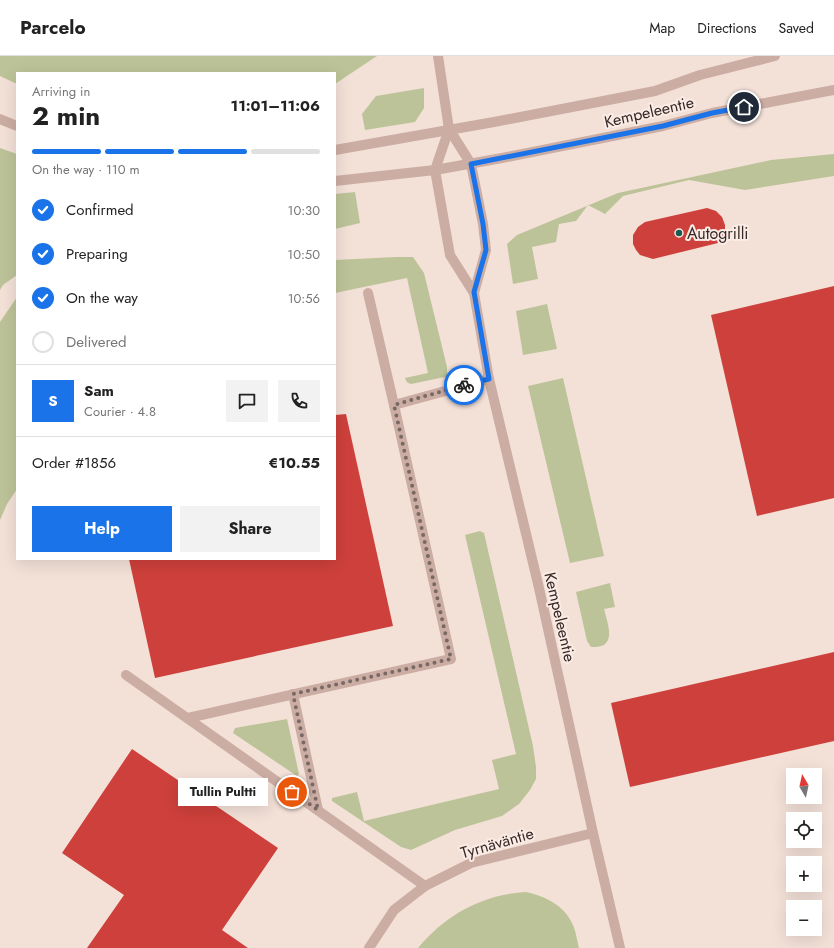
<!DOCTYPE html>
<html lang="en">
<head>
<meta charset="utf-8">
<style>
	body { margin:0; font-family:Jost,sans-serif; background:#f2f2f2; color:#222; height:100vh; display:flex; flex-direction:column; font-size:15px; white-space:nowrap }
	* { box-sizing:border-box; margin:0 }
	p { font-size:13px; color:#767676 }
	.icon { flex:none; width:22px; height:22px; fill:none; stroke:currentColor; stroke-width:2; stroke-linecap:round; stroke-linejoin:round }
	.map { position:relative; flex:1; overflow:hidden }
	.panel { position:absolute; left:16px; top:16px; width:320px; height:488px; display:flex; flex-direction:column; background:#fff; border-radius:0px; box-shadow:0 4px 16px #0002 }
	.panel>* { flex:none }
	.needle { width:26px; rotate:351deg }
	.controls { position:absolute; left:786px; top:712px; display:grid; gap:8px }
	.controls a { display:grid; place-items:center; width:36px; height:36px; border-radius:0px; background:#fff; box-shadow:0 4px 16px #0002; font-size:20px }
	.pin { position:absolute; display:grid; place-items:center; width:34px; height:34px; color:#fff; margin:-17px; border:2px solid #fff; border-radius:50%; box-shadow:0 1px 4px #0007 }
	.courier { position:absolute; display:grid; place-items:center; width:40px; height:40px; margin:-20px; border:3px solid #1a73e8; border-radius:50%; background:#fff; color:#222; box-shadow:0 1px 5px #0007 }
	.bubble { position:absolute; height:28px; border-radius:0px; background:#fff; box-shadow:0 4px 16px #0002; font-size:13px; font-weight:700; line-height:28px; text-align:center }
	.summary em { font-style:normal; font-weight:700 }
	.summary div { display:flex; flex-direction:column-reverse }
	.summary { display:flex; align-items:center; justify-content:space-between; height:68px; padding:0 16px }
	h1 { font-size:26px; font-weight:700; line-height:30px }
	.bar { display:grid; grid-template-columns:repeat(4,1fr); gap:6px 4px; align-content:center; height:48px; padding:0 16px }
	.bar i { height:5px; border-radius:3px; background:#e0e0e0 }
	.bar .active { background:#1a73e8 }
	.bar p { grid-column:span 4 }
	.line { display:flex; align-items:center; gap:10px; padding:0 16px; border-top:1px solid #e0e0e0 }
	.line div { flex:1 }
	.round { display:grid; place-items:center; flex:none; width:42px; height:42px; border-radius:0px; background:#f2f2f2 }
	ol { padding:0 16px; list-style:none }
	li { display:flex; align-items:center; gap:12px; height:44px }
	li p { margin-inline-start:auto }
	li .icon { padding:4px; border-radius:50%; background:#1a73e8; color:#fff; stroke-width:4 }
	li:last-child { color:#767676 }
	li i { width:22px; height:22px; border:2px solid #e0e0e0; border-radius:50% }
	.primary-button { display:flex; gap:8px; margin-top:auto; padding:8px 16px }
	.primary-button a { flex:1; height:46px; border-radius:0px; background:#1a73e8; color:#fff; font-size:16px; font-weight:700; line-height:46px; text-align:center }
	.primary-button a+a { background:#f2f2f2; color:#222 }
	header { display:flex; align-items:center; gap:24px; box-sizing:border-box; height:56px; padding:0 20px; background:#fff; border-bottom:1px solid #e0e0e0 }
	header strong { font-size:19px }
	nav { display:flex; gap:22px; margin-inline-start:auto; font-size:14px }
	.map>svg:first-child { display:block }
</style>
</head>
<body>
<header>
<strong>Parcelo</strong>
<nav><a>Map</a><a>Directions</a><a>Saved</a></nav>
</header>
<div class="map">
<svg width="834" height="892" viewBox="0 0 834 892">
	<rect width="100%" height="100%" fill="#f3e1d8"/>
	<g fill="#bdc398">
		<polygon points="0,0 377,0 335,28 335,17 17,17 17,28 0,20"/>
		<polygon points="424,32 424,52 415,66 365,74 362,58 376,40"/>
		<polygon points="0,92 17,98 17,219 3,229 0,234"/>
		<polygon points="834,98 834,120 745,134 689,124 623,140 605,158 588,149 576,165 559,168 556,186 532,191 538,223 513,228 507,188 517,179 618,137 771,104"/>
		<polygon points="355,136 360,167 335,173 335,138"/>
		<path d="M396 201H413L424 217 447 311V320L445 321 411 328C408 327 406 326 405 322L428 317 407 222 335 237V204Z"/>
		<polygon points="17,241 17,433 7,448 0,464 0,266"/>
		<polygon points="547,248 557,293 523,299 516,255"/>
		<polygon points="563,322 604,500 570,507 528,330"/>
		<polygon points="480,475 484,477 533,690 536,711 536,723 530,734 519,748 502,760 455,774 411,794 401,791 332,745 332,742 357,736 364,765 499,733 492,704 516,698 465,479"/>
		<path d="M610 527 615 551 604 553C608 569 618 593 591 591L587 585 576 536Z"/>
		<polygon points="287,663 299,718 297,720 233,677 235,672"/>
		<path d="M526 836C544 840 564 849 572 867 576 875 577 884 579 892H418C445 859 483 838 526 836Z"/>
	</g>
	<g fill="#ce403b">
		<polygon points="707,152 716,155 722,161 725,169 725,176 722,182 718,187 653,203 640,199 636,194 633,188 633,179 638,171 645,166"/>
		<polygon points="834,230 834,442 757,460 711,259"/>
		<polygon points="346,358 393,570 155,622 129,503 335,503 335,359"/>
		<polygon points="834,596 834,685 630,731 611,647"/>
		<polygon points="132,693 278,792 222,874 248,892 87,892 124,839 62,797"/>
	</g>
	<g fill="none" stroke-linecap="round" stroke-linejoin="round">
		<g stroke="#ccada4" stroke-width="10">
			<polyline points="368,237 394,349"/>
			<polyline points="126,619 425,830"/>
			<polyline points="293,638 318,754"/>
			<polyline points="188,662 451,603 394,349 489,323"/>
		</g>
		<g stroke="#ccada4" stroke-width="10">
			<polyline points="438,0 449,73 471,108 483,168 486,194 474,237"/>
			<polyline points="0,63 17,70"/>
			<polyline points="449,73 435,114 450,199 474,237 489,323 539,532 593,777 620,892"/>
			<polyline points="335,94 494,66 655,35 700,19 775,0"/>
			<polyline points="335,125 435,114 502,102 663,70 712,57 834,34"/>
			<polyline points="369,892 394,854 425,830 471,807 593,777"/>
		</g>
	</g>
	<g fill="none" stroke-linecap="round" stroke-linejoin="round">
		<polyline stroke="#786964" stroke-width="4" stroke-dasharray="0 7.2" points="292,736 318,754 293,638 451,603 394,349 464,329"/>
		<polyline stroke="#1a73e8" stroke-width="5" points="464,329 489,323 474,236 486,194 483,168 471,108 663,70 712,57 744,51"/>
	</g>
	<circle fill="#195a51" stroke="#faece5" stroke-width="1.5" cx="679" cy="177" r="4"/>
	<g text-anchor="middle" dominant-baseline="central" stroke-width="4" stroke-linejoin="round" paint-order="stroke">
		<g font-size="16" fill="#362826" stroke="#faece5">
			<text transform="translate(649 56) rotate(-13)">Kempeleentie</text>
			<text transform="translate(560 561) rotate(77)">Kempeleentie</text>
			<text transform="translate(497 787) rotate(-16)">Tyrnäväntie</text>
		</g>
		<g font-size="16" fill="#362826" stroke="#faece5" text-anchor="start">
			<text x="687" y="177">Autogrilli</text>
		</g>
	</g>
</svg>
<div class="controls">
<a><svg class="needle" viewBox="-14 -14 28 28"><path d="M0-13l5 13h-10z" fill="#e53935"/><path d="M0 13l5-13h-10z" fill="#767676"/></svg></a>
<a><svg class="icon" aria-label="locate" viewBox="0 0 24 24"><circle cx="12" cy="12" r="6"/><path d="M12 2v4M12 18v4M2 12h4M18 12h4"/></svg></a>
<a>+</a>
<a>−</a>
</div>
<div class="pin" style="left:292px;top:736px;background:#ea580c"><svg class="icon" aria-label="bag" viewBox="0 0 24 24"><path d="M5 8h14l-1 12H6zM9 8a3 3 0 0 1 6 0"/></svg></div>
<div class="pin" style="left:744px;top:51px;background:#1f2937"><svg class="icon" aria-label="home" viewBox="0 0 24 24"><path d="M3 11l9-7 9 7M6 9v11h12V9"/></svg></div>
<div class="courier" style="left:464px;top:329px"><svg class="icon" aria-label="bike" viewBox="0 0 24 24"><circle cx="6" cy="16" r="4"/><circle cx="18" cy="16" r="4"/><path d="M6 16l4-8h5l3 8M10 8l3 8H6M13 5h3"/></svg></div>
<div class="bubble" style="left:178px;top:722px;width:90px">Tullin Pultti</div>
<section class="panel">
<div class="summary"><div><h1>2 min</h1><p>Arriving in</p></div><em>11:01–11:06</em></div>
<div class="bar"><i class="active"></i><i class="active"></i><i class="active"></i><i></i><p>On the way · 110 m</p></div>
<ol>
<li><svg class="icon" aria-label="check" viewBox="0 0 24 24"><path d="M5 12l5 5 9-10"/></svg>Confirmed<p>10:30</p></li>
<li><svg class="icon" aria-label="check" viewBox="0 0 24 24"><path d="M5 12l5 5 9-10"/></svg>Preparing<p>10:50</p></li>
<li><svg class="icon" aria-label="check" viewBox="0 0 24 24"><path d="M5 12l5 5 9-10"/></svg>On the way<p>10:56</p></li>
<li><i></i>Delivered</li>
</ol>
<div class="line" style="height:72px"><b class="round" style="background:#1a73e8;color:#fff">S</b><div><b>Sam</b><p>Courier · 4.8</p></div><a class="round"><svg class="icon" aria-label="chat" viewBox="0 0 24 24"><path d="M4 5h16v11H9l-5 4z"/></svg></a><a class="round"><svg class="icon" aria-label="phone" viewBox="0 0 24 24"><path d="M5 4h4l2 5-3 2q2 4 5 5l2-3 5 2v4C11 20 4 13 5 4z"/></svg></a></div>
<div class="line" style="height:52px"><div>Order #1856</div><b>€10.55</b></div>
<div class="primary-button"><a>Help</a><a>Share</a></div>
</section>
</div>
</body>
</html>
